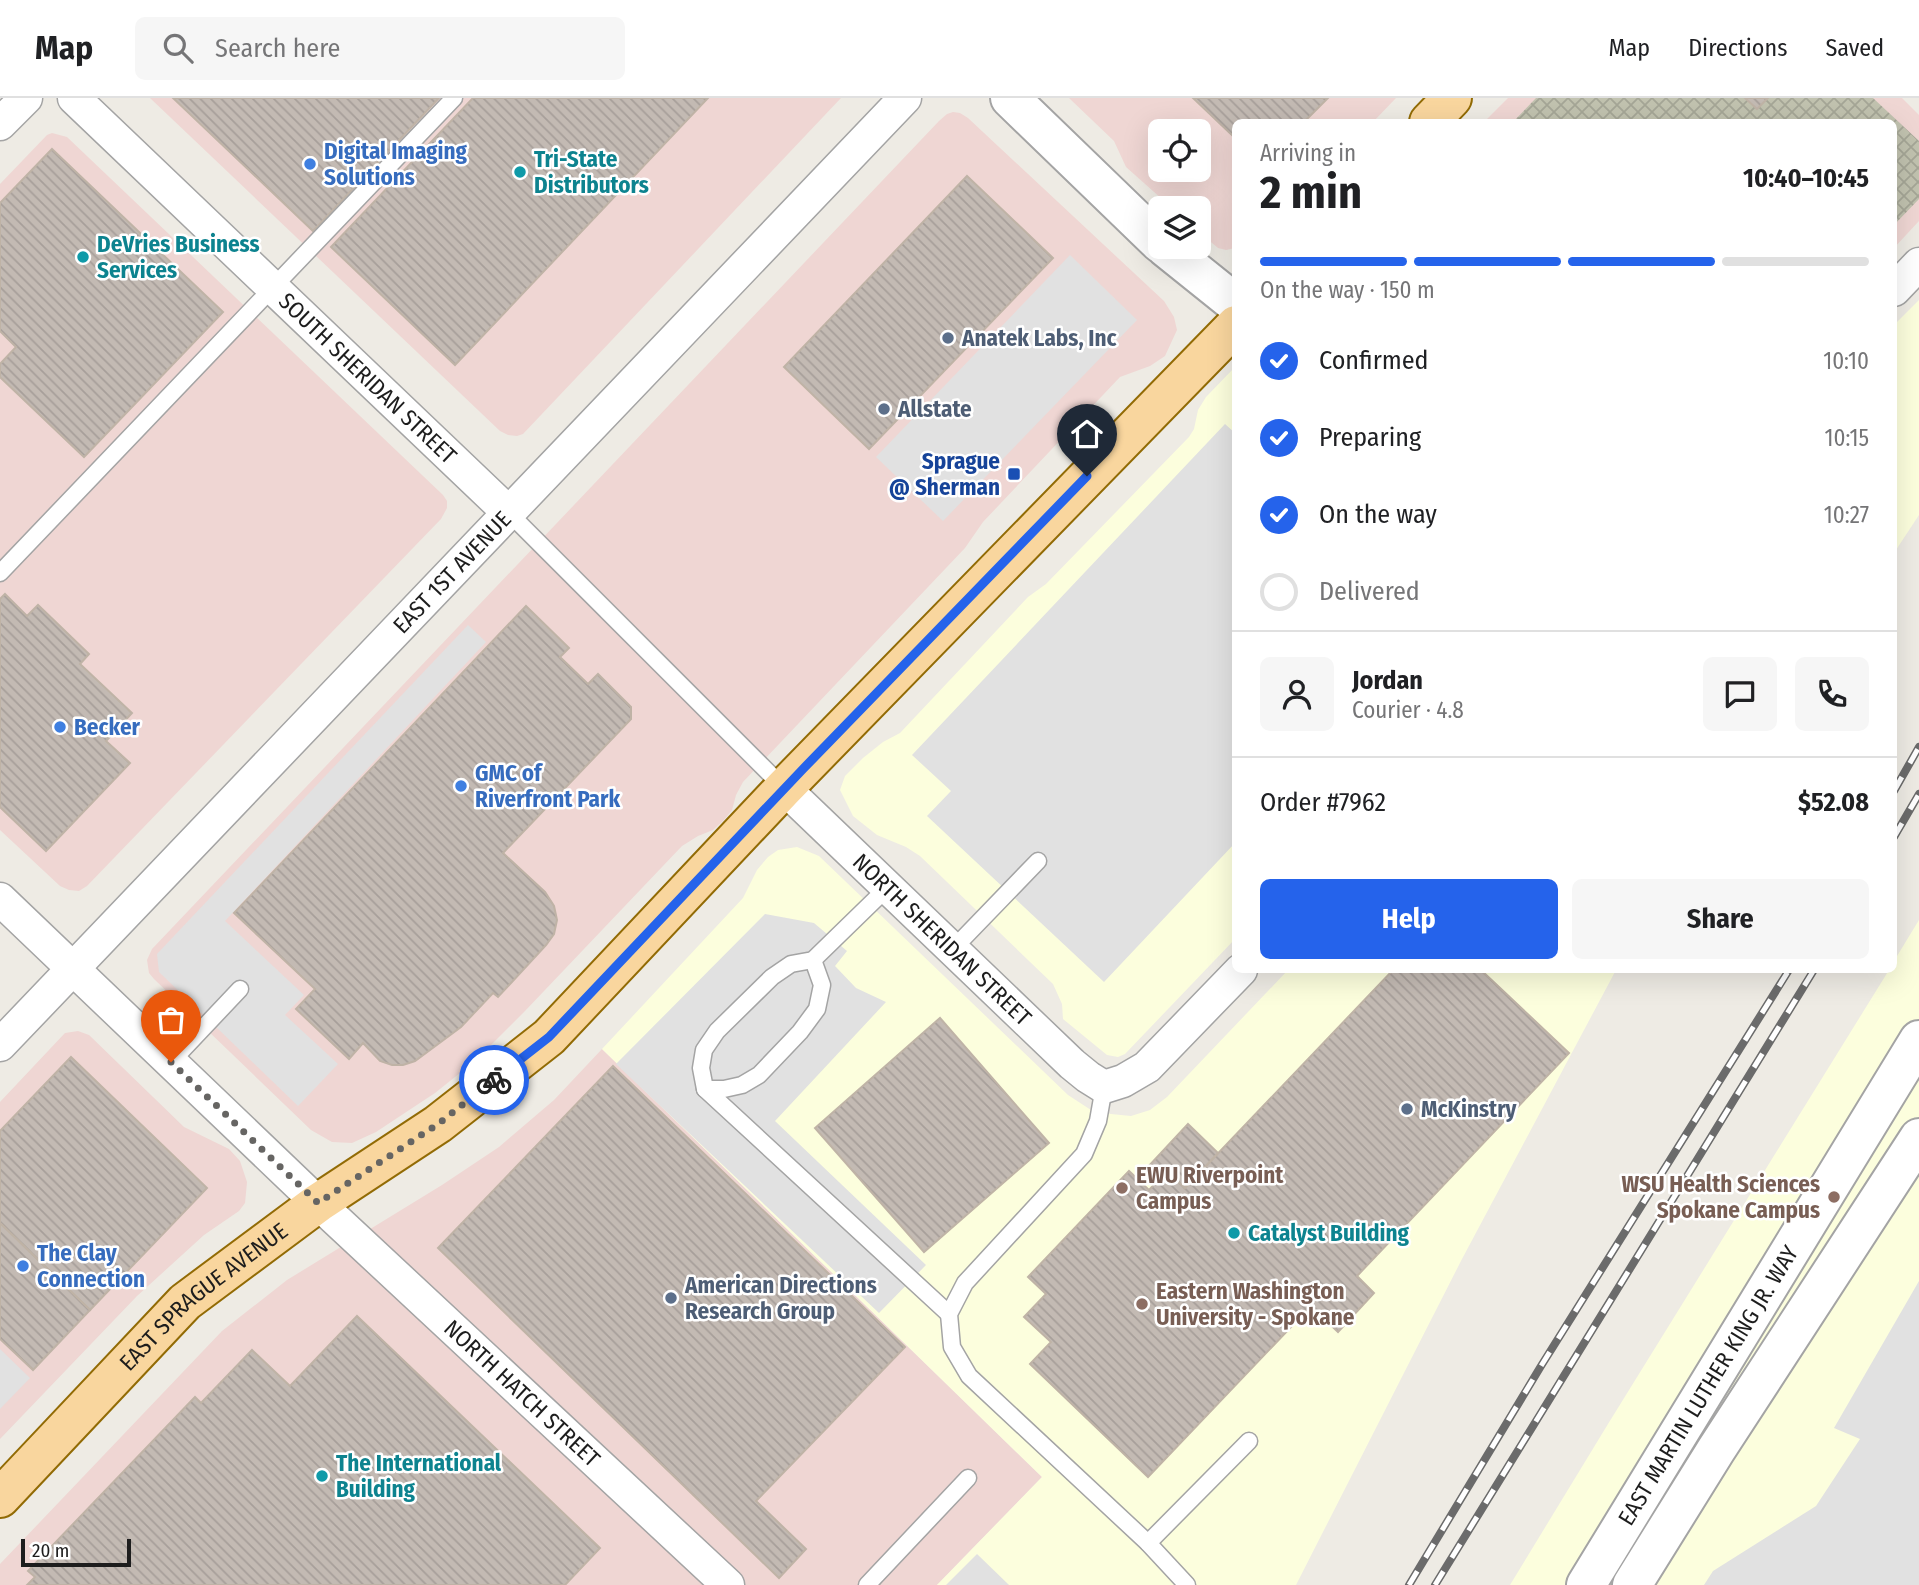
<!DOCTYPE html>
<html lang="en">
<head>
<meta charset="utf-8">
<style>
	body { margin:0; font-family:"Fira Sans Condensed",sans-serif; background:#f6f6f6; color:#202124; height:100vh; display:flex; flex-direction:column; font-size:26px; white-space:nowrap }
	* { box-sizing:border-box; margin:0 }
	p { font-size:23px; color:#757577 }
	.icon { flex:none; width:38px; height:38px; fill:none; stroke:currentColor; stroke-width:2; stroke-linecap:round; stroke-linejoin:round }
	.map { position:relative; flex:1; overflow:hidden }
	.drawer { position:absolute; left:1232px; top:21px; width:665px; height:854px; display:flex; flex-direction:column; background:#fff; border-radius:10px; box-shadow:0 7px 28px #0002 }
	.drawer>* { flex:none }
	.controls { position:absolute; left:1148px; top:21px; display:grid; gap:14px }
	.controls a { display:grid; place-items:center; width:63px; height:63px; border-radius:10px; background:#fff; box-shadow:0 7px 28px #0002; font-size:35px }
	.scale { position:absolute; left:21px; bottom:18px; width:110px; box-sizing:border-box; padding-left:7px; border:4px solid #1d1d1d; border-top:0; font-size:19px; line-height:24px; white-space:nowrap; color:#1d1d1d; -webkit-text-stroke:5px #fff; paint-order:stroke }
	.pin { position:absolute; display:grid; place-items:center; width:60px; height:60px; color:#fff; margin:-72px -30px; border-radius:50% 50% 50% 0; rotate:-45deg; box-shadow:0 0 7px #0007 }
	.pin .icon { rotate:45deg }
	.courier { position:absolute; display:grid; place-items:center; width:70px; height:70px; margin:-35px; border:5px solid #2563eb; border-radius:50%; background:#fff; color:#222; box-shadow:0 2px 9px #0007 }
	.headline em { font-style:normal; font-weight:700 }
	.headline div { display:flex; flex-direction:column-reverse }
	.headline { display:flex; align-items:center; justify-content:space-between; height:119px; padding:0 28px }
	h1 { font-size:46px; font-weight:700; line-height:52px }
	.bar { display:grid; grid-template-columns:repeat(4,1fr); gap:10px 7px; align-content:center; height:84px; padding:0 28px }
	.bar i { height:9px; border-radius:5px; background:#e0e0e0 }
	.bar .active { background:#2563eb }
	.bar p { grid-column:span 4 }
	.line { display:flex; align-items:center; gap:18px; padding:0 28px; border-top:2px solid #e0e0e0 }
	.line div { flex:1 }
	.round { display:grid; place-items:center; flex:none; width:74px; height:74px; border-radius:10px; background:#f6f6f6 }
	ol { padding:0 28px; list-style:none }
	li { display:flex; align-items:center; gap:21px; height:77px }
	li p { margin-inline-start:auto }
	li .icon { padding:7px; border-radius:50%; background:#2563eb; color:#fff; stroke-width:4 }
	li:last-child { color:#757577 }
	li i { width:38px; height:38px; border:4px solid #e0e0e0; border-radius:50% }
	.button { display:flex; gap:14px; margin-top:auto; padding:14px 28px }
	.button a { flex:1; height:80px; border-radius:10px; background:#2563eb; color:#fff; font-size:28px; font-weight:700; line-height:80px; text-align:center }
	.button a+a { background:#f6f6f6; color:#202124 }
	header { display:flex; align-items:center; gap:42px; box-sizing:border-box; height:98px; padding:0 35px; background:#fff; border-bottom:2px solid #e0e0e0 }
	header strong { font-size:33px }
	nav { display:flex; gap:38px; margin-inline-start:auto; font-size:24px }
	.search { width:490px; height:63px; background:#f6f6f6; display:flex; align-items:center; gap:18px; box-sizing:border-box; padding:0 24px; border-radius:10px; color:#757577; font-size:26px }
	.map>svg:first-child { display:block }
</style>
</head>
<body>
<header>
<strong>Map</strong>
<div class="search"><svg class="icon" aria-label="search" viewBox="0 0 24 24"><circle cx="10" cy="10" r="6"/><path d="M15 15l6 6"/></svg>Search here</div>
<nav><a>Map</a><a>Directions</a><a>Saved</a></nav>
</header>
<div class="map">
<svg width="1919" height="1487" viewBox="0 0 1919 1487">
	<defs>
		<pattern id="construction-cross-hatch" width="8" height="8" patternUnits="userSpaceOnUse" patternTransform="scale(1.75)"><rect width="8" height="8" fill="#c1c2af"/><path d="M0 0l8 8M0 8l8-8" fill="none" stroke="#a5a696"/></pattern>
		<pattern id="building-back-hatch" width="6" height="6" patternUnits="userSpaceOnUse" patternTransform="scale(1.75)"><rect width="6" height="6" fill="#c3bab3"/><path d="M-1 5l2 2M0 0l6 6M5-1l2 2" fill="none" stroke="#a79f9a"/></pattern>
	</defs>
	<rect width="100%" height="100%" fill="#eeebe4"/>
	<g fill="#efd6d3" fill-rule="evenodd">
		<polygon points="150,0 841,0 523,336 517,338 508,337 500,333"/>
		<path d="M1069 0H1396L1373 24H1236L1235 150 1226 152 1218 150 1199 134V110H1172L1126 69 1114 43ZM1160 33H1199V72H1160Z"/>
		<polygon points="1508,0 1902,0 1919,17 1919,123 1894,150 1894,24 1484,24"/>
		<polygon points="953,14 960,15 968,20 1164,203 1174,219 1177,232 1165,258 1150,268 1120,279 983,424 965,450 743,684 736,697 732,712 724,722 713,732 698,738 682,748 525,913 475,963 435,995 376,1034 352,1045 332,1044 311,1032 154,881 149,875 147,862 152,851 939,23 947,16"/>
		<polygon points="52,35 67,39 443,397 447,403 447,410 441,421 87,788 79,793 69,792 60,788 0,732 0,86 47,37"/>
		<polygon points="78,933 89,937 184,1029 229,1051 240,1063 247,1084 245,1105 239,1113 204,1137 137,1198 0,1341 0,1004 65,935"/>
		<polygon points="602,951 1042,1379 937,1487 0,1487 0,1466 222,1233 287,1182 442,1087 499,1049 554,1002"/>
	</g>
	<g fill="#fcfedd">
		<polygon points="1919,202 1919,417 1894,455 1894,227"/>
		<polygon points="1235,269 1235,841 1125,956 1118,959 1107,957 1063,921 1062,906 1053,886 920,758 906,749 877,737 853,718 840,692 845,678 863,660 883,644 900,635 1028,499 1046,486 1189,339 1194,331 1198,312 1206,299"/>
		<polygon points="797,749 819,758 1068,997 1091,1012 1111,1016 1131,1018 1150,1012 1167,999 1288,872 1616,872 1462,1161 1296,1487 937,1487 1042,1379 602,951 743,800 757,772 768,759 778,752"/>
		<polygon points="1919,822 1919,1487 1510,1487 1608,1326 1889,872 1894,872 1894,863"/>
	</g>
	<polygon fill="url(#construction-cross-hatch)" points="1536,0 1745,0 1757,11 1768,0 1873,0 1919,43 1919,101 1894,127 1894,24 1513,24"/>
	<g fill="#e1e1e1">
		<polygon points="1070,157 1137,222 943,423 876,359"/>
		<polygon points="1225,326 1235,335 1235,745 1104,884 927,718 951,693 912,657"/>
		<polygon points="468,527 486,544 225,823 304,897 285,917 338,966 298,1008 159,874 157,856"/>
		<polygon points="765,816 814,825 847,853 835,868 856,890 886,904 775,1023 926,1167 879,1215 616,966"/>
		<polygon points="1919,1183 1919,1487 1704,1487 1713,1473 1816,1408 1860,1341 1834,1330"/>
		<polygon points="0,1251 30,1280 0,1311"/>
		<polygon points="977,1456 1009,1487 946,1487"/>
	</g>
	<g fill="url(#building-back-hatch)" stroke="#bfb3a6" stroke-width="2">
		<polygon points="173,0 439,0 313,133"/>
		<polygon points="473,0 708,0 455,267 331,149"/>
		<polygon points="1193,0 1328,0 1304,24 1236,24 1236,41"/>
		<polygon points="1745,0 1768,0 1757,11"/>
		<polygon points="52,51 223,214 84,359 0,279 0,266 16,249 0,233 0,105"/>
		<polygon points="967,78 1053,160 869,351 784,269"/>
		<polygon points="5,496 27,518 38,507 89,556 80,566 132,615 106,643 130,665 46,753 0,709 0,501"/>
		<polygon points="526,508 569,550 560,559 588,586 598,576 631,609 631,621 503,755 545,794 554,808 557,822 554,836 546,847 498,899 493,895 461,929 415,963 403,967 392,967 380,963 363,945 349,961 296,911 315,891 234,815"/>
		<polygon points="1393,872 1481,872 1569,955 1357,1178 1374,1195 1338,1234 1311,1208 1148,1379 1030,1266 1051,1244 1024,1219 1046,1196 1028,1179 1129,1073 1149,1092 1167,1073 1185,1090"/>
		<polygon points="940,920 1049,1045 924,1154 815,1030"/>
		<polygon points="71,959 207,1090 90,1212 0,1125 0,1033"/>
		<polygon points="613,968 905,1249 756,1403 806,1451 779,1480 438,1150"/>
		<polygon points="1188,1026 1218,1055 1185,1090 1167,1073 1160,1081 1147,1070"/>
		<polygon points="0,1125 90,1212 33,1272 0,1241"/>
		<polygon points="357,1218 600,1450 565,1487 27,1487 35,1479 28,1473 195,1299 201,1305 252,1252 290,1288"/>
	</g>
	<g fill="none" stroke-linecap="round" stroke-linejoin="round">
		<defs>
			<g id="service">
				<polyline points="509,415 784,690"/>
				<polyline points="0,475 454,0"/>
				<polyline points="887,790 813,862 791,866 772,879 717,933 704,952 701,970 705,991 949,1216"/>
				<polyline points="952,852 1038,763"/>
				<polyline points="171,964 240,891"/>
				<polyline points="1104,989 1098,1023 1084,1056 965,1185 949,1216 952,1249 969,1278 1148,1445 1187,1487"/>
				<polyline points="705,991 724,991 742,987 759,977 800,934 817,911 822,887 813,862"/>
				<polyline points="1148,1445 1249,1343"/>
				<polyline points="867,1487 968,1380"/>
			</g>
			<g id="minor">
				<path id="s1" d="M74 0 509 415"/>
				<polyline points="0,26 26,0"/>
				<polyline points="1894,192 1919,166"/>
				<path id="s2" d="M784 690 1072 966 1088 979 1104 989 1123 983 1147 969 1241 872"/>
				<path id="s3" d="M0 801 318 1105 728 1487"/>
				<path id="s4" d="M0 947 905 0"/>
			</g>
			<g id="tertiary">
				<polyline points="1010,0 1160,145"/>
				<polyline points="1165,149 1236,206"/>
				<path id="s5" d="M1586 1487 1919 942"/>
				<polyline points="1632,1487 1716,1352 1919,1040"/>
			</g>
			<g id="primary">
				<polyline points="1429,24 1452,0"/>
				<path id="s6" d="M0 1400 185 1204 318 1105 438 1026 549 939 784 690 1236 227"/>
			</g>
		</defs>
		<use href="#service" stroke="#a4a4a4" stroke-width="19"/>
		<use href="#minor" stroke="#a4a4a4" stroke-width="35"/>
		<use href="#tertiary" stroke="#a4a4a4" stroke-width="42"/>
		<use href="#primary" stroke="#926b05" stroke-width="42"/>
		<use href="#service" stroke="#fff" stroke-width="16"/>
		<use href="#minor" stroke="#fff" stroke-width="32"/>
		<use href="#tertiary" stroke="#fff" stroke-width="38"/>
		<use href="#primary" stroke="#f9d69e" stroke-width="38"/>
		<defs>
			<g id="rail">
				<polyline points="1894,693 1919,649"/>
				<polyline points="1894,739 1919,696"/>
				<polyline points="1409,1487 1541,1268 1789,872"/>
				<polyline points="1435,1487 1814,872"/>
			</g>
		</defs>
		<use href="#rail" stroke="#6b6b6b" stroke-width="8"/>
		<use href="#rail" stroke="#fff" stroke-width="5" stroke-dasharray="16" stroke-linecap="butt"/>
	</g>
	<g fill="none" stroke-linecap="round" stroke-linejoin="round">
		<polyline stroke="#666563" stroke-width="7" stroke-dasharray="0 12.6" points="171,964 318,1105 438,1026 494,982"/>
		<polyline stroke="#2563eb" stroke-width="9" points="494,982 549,939 803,671 1087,378"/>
	</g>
	<g fill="#3f7fe0" stroke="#fff" stroke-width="2.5">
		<circle cx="310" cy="66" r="7"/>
		<circle cx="60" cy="629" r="7"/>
		<circle cx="461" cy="688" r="7"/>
		<circle cx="23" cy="1168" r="7"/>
	</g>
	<g fill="#0f9aa8" stroke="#fff" stroke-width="2.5">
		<circle cx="520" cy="74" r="7"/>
		<circle cx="83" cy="159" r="7"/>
		<circle cx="1234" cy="1135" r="7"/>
		<circle cx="322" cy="1378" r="7"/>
	</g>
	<g fill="#5c6f8a" stroke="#fff" stroke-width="2.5">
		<circle cx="948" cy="240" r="7"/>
		<circle cx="884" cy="311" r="7"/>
		<circle cx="1407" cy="1011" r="7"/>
		<circle cx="671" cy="1200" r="7"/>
	</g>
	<rect fill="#1a4fb4" stroke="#fff" stroke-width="2.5" x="1007" y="369" width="14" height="14" rx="3.5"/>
	<g fill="#8d6e63" stroke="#fff" stroke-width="2.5">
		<circle cx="1122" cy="1090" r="7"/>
		<circle cx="1834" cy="1099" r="7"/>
		<circle cx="1142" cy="1206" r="7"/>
	</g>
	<g text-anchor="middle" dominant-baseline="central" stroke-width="5" stroke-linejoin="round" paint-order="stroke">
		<g font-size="23" font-weight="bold" fill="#366cbe" stroke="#fff" text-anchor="start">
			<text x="324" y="53">Digital Imaging<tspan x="324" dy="26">Solutions</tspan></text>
			<text x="74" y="629">Becker</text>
			<text x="475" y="675">GMC of<tspan x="475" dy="26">Riverfront Park</tspan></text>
			<text x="37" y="1155">The Clay<tspan x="37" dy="26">Connection</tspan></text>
		</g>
		<g font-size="23" font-weight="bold" fill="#0d838f" stroke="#fff" text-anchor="start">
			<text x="534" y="61">Tri-State<tspan x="534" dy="26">Distributors</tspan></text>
			<text x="97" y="146">DeVries Business<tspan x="97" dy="26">Services</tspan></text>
			<text x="1248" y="1135">Catalyst Building</text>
			<text x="336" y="1365">The International<tspan x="336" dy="26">Building</tspan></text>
		</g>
		<g font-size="23" font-weight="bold" fill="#4e5e75" stroke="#fff" text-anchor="start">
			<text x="962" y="240">Anatek Labs, Inc</text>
			<text x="898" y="311">Allstate</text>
			<text x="1421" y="1011">McKinstry</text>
			<text x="685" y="1187">American Directions<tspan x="685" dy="26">Research Group</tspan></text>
		</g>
		<g font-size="23" fill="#1d1d1d" stroke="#fff">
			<text stroke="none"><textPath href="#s1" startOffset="406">SOUTH SHERIDAN STREET</textPath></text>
			<text stroke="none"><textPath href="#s4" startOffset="654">EAST 1ST AVENUE</textPath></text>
			<text stroke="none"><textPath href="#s2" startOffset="219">NORTH SHERIDAN STREET</textPath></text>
			<text stroke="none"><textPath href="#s6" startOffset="287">EAST SPRAGUE AVENUE</textPath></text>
			<text stroke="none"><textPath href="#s5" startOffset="234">EAST MARTIN LUTHER KING JR. WAY</textPath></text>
			<text stroke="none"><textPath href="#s3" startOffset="719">NORTH HATCH STREET</textPath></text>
		</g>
		<g font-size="23" font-weight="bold" fill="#164399" stroke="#fff" text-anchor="end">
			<text x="1000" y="363">Sprague<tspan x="1000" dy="26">@ Sherman</tspan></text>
		</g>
		<g font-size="23" font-weight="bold" fill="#785e54" stroke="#fff" text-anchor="start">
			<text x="1136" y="1077">EWU Riverpoint<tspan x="1136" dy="26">Campus</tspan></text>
			<text x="1820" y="1086" text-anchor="end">WSU Health Sciences<tspan x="1820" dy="26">Spokane Campus</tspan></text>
			<text x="1156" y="1193">Eastern Washington<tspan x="1156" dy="26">University - Spokane</tspan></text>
		</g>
	</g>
</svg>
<div class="controls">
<a><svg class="icon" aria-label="locate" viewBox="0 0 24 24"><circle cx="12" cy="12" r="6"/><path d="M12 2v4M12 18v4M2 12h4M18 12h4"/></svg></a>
<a><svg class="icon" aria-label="layers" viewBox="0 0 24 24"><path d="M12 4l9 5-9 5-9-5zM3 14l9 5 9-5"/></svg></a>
</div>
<div class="scale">20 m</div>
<div class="pin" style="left:171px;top:964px;background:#ea580c"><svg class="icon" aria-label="bag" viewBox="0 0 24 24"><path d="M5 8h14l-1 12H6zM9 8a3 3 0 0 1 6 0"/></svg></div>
<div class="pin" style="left:1087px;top:378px;background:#1f2937"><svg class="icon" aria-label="home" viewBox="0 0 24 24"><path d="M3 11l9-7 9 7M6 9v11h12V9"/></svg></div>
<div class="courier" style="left:494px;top:982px"><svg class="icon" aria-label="bike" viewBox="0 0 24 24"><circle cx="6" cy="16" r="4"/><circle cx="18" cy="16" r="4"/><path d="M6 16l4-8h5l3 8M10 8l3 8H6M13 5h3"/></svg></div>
<section class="drawer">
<div class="headline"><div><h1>2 min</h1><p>Arriving in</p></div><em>10:40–10:45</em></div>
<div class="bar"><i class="active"></i><i class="active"></i><i class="active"></i><i></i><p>On the way · 150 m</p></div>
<ol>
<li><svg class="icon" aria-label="check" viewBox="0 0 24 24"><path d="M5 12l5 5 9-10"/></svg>Confirmed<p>10:10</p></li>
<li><svg class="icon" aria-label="check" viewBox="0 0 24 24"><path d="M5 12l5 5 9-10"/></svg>Preparing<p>10:15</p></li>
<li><svg class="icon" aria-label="check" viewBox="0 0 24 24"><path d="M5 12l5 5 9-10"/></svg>On the way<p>10:27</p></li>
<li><i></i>Delivered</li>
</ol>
<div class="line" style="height:126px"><a class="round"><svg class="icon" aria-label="person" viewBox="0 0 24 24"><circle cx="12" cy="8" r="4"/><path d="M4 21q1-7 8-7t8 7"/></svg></a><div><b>Jordan</b><p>Courier · 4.8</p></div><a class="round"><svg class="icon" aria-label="chat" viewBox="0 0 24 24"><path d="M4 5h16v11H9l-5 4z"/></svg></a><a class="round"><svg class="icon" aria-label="phone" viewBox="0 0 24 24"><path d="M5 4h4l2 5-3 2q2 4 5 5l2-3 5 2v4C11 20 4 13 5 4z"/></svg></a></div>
<div class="line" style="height:91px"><div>Order #7962</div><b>$52.08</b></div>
<div class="button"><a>Help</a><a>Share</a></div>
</section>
</div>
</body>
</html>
